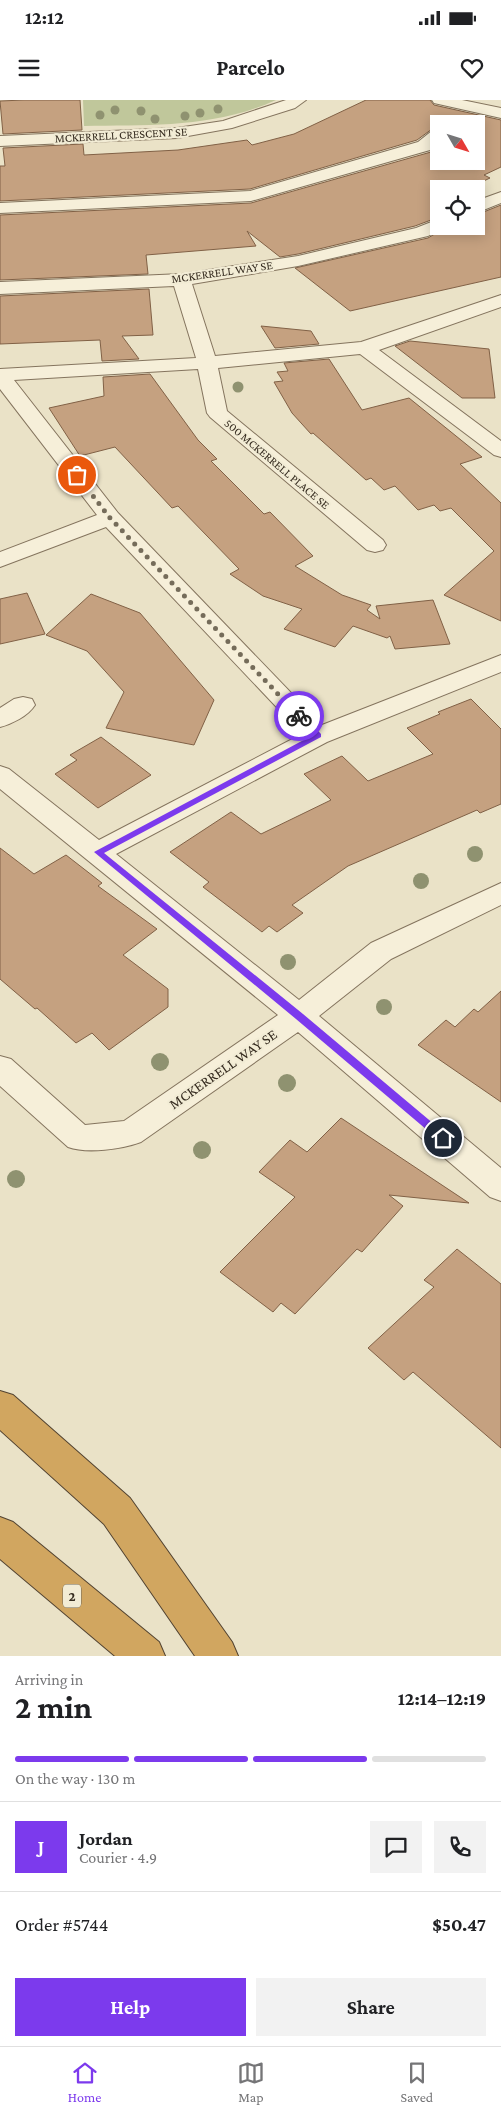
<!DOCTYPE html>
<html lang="en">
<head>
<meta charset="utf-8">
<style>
	body { margin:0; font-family:"Crimson Pro",serif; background:#f2f2f2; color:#202124; height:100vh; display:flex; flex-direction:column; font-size:19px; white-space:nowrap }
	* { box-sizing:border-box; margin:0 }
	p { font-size:16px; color:#757577 }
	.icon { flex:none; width:28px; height:28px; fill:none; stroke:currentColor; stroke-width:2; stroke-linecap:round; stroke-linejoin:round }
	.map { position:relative; height:1556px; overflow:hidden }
	.side { display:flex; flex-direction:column; background:#fff; flex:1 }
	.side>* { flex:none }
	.needle { width:32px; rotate:129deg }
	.fabs { position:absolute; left:430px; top:15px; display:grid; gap:10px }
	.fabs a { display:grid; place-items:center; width:55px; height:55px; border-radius:0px; background:#fff; box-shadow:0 2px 12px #0003; font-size:25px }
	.pin { position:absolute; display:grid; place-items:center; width:42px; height:42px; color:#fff; margin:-21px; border:2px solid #fff; border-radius:50%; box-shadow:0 1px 5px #0007 }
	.courier { position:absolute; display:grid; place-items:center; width:50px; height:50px; margin:-25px; border:4px solid #7c3aed; border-radius:50%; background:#fff; color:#222; box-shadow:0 1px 6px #0007 }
	.headline em { font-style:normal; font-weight:700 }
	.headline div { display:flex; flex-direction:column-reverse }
	.headline { display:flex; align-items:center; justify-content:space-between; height:85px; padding:0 15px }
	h1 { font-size:32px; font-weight:700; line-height:38px }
	.bar { display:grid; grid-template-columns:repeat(4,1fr); gap:8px 5px; align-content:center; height:60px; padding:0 15px }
	.bar i { height:6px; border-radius:4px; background:#e0e0e0 }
	.bar .current { background:#7c3aed }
	.bar p { grid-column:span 4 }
	.line { display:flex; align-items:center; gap:12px; padding:0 15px; border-top:1px solid #e0e0e0 }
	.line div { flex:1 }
	.round { display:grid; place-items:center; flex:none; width:52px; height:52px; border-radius:0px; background:#f2f2f2 }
	.primary-button { display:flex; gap:10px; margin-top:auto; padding:10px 15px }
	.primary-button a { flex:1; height:58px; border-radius:0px; background:#7c3aed; color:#fff; font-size:20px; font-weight:700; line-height:58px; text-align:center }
	.primary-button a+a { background:#f2f2f2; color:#202124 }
	.status { display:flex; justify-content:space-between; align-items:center; height:35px; padding:0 25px; background:#fff; direction:ltr }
	.status svg { height:14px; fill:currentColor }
	header { display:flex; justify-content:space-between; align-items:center; height:65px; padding:0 15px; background:#fff; font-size:22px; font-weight:700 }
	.menu { display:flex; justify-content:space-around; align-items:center; height:70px; border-top:1px solid #e0e0e0; background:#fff; font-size:14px; color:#757577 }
	.menu a { display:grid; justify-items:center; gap:2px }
	.menu .current { color:#7c3aed }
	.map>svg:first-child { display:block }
</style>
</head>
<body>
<div class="status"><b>12:12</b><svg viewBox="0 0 49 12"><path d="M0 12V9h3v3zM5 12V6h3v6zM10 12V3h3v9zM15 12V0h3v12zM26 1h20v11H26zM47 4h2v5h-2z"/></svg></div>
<header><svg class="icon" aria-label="menu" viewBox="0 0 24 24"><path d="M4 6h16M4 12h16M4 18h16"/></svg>Parcelo<svg class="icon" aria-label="heart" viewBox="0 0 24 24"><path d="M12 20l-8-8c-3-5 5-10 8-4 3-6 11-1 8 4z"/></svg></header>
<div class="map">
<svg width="501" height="1556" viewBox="0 0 501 1556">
	<rect width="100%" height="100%" fill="#eae2c7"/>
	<path fill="#c0c79b" d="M83 0H276C215 28 150 25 84 26Z"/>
	<g fill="#c5a180" stroke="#816146">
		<polygon points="24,0 80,0 82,30 3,34 0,1"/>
		<polygon points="366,0 430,0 434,5 501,20 501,67 484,75 490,78 469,88 470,89 439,89 439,117 415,126 298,154 280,157 247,131 256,146 146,155 148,174 0,180 0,115 251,103 431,52 439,45 439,61 476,61 476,24 439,24 439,26 432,29 417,40 250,89 0,101 0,66 5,66 3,48 83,44 84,55 178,50 247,40 252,45 294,34"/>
		<polygon points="501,105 501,177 350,211 295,168 428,138 448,126 476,126 476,115"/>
		<polygon points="149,189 153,235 122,236 139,259 102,261 100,240 0,244 0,196"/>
		<polygon points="261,226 311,231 319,244 275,248"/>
		<polygon points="410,241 489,249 495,298 462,298 395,246"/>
		<polygon points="329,259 362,310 409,298 482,357 460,364 501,403 501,521 444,495 494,451 451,408 440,411 434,405 418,410 395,386 384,390 371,378 366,380 313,333 311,334 292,313 274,282 283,281 277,272 288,271 284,263"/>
		<polygon points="150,274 198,340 217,359 211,361 264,414 270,412 313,456 295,466 342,495 371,505 367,510 380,519 376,506 433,500 450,544 395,549 390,536 387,538 353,526 335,547 284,529 302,509 263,496 230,474 239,469 178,406 172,408 115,347 80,356 49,308 104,296 103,277"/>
		<polygon points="27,493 45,534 0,544 0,499"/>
		<polygon points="91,494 140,513 214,600 194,645 106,628 124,592 87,551 46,535"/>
		<polygon points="471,599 501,629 501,704 480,713 477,710 348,766 292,805 303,813 277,832 269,826 262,832 203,787 209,782 170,752 231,712 261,734 331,700 304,674 342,656 368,681 433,654 407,628 440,614 438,612"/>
		<polygon points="101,637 151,675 98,708 55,674 77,660 70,655"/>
		<polygon points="0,748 34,774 66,755 102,783 98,786 157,829 123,855 168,889 168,907 109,950 92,933 76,943 37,908 35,909 0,879"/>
		<polygon points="501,891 501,1002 418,945 446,920 455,927 474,909 478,912"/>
		<polygon points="341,1018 469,1103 389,1095 403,1106 362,1152 357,1149 295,1214 281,1203 273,1212 220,1172 295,1097 259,1072 290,1040 307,1052"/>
		<polygon points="457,1149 501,1184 501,1348 413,1272 404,1280 368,1248 434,1187 424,1180"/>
	</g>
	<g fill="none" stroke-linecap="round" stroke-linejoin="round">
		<defs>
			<g id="minor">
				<polygon points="286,0 306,0 295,8 232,28 177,38 0,46 0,36 177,28 223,21"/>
				<polygon points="432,0 462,0 501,8 501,18 434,3"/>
				<polygon points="439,28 439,42 430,50 251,101 0,113 0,103 250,91 418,42 433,30"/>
				<polygon points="501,92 501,103 476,113 476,101"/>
				<path d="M439 119V126H446L428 136 298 166 192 184 215 256 361 242 501 195V207L379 250 501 341V357L494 355 360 254 218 268 227 311 383 440 386 445 383 450 375 452 367 450 210 317 207 313 198 269 14 280 118 413 322 625 501 555V572L327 642 116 754 299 900 371 843 501 783V805L391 859 319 916 501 1068V1101L490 1097 298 932 141 1042C122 1049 87 1054 68 1047L0 986V956L11 959 85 1025 124 1021 278 915 0 689V666L9 669 99 740 302 634 106 427 0 467V452L97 415 0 289V269L196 258 174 186 0 194V182L182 174 298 156 416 128Z"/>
				<path d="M23 597 32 599 35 605C28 616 12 624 0 627V608L14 599Z"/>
			</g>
			<g id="highway">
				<polygon points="0,1291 13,1295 130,1398 232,1542 238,1556 195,1556 104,1424 0,1330"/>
				<polygon points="0,1417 13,1422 159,1542 165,1556 115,1556 0,1459"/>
			</g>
		</defs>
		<use href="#minor" stroke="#84745e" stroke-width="2"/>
		<use href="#highway" stroke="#524331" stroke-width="2"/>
		<use href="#minor" fill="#f6efd9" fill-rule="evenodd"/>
		<use href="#highway" fill="#d1a660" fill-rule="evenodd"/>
	</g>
	<g fill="#8f9270">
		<circle cx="218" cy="9" r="4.5"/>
		<circle cx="115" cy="10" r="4.5"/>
		<circle cx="141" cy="11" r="4.5"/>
		<circle cx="200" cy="13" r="4.5"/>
		<circle cx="100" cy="15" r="4.5"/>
		<circle cx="185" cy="16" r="4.5"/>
		<circle cx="155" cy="19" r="4.5"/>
		<circle cx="238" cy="287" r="5.5"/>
		<circle cx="475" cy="754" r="8"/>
		<circle cx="421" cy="781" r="8"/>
		<circle cx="288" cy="862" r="8"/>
		<circle cx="384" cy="907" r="8"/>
		<circle cx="160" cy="962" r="9"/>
		<circle cx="287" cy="983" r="9"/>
		<circle cx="202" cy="1050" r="9"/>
		<circle cx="16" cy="1079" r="9"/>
	</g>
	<polygon fill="#7c3aed" points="297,614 302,614 321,634 321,637 104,753 303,914 447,1035 447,1041 440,1041 296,919 94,752 313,635 297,618"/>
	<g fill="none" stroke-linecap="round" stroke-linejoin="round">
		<polyline stroke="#756c5a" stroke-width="5" stroke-dasharray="0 9" points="77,375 110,418 299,616"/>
	</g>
	<g text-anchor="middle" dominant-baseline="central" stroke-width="4.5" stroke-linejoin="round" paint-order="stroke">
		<g font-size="12" fill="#362c20" stroke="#f2ecd5">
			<text transform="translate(121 35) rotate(-3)">MCKERRELL CRESCENT SE</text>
			<text transform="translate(222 172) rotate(-8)">MCKERRELL WAY SE</text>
			<text transform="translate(277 364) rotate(40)">500 MCKERRELL PLACE SE</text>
		</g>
		<rect fill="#f2ecd5" stroke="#6e6656" stroke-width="1" x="63" y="1484.5" width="18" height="23" rx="4"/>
		<g font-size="14" font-weight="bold" fill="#362c20">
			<text x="72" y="1496">2</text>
		</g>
		<g font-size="15" fill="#362c20" stroke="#f2ecd5">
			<text transform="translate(223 969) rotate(-35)">MCKERRELL WAY SE</text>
		</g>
	</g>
</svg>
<div class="fabs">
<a><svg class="needle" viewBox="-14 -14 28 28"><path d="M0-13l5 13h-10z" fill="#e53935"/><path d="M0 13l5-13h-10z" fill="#757577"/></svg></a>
<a><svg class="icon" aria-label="locate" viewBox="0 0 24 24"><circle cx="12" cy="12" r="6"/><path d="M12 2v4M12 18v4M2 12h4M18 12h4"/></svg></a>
</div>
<div class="pin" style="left:77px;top:375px;background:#ea580c"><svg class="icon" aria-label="bag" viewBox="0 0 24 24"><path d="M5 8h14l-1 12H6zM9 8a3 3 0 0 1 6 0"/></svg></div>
<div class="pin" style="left:443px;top:1038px;background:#1f2937"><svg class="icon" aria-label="home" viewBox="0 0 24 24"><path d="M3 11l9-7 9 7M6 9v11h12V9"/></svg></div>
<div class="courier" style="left:299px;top:616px"><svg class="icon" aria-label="bike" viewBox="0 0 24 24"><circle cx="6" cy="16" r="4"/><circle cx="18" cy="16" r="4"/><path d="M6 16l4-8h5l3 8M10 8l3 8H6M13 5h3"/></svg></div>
</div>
<section class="side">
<div class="headline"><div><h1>2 min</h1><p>Arriving in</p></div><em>12:14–12:19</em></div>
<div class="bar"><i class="current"></i><i class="current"></i><i class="current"></i><i></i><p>On the way · 130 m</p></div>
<div class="line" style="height:90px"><b class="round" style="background:#7c3aed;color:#fff">J</b><div><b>Jordan</b><p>Courier · 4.9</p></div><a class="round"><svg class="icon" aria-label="chat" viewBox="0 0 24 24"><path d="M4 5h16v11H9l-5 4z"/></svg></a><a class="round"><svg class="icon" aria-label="phone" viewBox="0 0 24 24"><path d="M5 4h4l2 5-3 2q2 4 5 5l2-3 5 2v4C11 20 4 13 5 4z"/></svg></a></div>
<div class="line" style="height:65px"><div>Order #5744</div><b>$50.47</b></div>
<div class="primary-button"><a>Help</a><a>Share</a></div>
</section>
<nav class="menu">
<a class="current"><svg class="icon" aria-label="home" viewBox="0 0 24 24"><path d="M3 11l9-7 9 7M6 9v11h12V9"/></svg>Home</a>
<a><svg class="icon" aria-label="map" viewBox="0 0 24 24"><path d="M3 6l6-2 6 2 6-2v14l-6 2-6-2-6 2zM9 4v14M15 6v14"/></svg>Map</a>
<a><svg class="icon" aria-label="saved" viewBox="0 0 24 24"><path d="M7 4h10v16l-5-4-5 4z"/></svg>Saved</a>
</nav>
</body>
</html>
